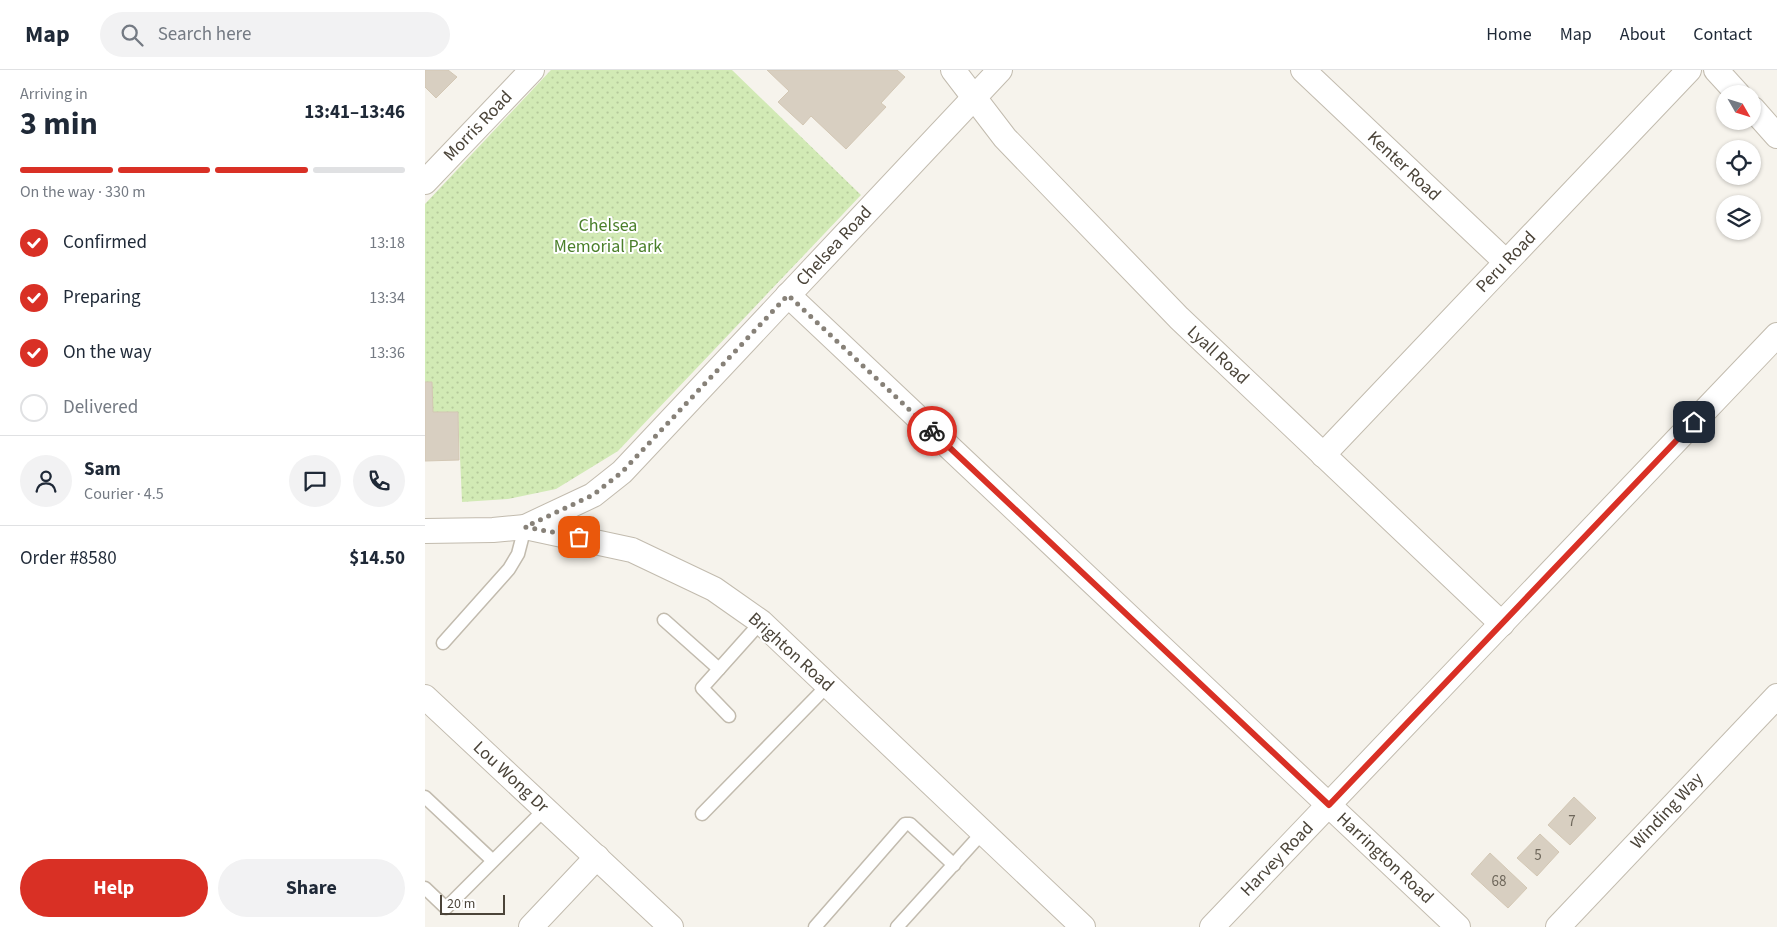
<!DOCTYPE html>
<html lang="en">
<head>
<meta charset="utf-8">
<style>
	body { margin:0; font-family:"Source Sans 3",sans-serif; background:#f2f2f3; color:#1f2937; height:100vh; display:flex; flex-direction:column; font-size:19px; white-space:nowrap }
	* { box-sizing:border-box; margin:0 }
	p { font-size:16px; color:#747a83 }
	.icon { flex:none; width:28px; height:28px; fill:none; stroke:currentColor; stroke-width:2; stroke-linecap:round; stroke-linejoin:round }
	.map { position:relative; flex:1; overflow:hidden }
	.sheet { display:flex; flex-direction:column; background:#fff; width:425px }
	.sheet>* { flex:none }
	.needle { width:32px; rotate:129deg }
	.fabs { position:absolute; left:1291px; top:15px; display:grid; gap:10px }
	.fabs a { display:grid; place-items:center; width:45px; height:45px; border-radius:50%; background:#fff; box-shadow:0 1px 4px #0004; font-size:25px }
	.scale { position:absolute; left:15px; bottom:12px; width:65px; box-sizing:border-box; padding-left:5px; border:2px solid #4b4439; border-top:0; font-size:14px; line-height:18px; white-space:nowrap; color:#4b4439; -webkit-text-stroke:4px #fff; paint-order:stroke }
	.pin { position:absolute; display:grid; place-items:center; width:42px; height:42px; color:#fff; margin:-21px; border-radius:10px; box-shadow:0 2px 8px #0006 }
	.courier { position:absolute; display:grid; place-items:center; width:50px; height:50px; margin:-25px; border:4px solid #d93025; border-radius:50%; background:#fff; color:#222; box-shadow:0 1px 6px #0007 }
	.head em { font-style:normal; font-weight:700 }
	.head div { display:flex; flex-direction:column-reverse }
	.head { display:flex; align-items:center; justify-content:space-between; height:85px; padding:0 20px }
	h1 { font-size:32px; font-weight:700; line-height:38px }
	.bar { display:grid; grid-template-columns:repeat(4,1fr); gap:8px 5px; align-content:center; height:60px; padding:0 20px }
	.bar i { height:6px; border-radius:4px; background:#e0e1e3 }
	.bar .on { background:#d93025 }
	.bar p { grid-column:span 4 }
	.line { display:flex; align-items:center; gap:12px; padding:0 20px; border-top:1px solid #e0e1e3 }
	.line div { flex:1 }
	.round { display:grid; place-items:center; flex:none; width:52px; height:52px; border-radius:26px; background:#f2f2f3 }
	ol { padding:0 20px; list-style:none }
	li { display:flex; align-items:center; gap:15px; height:55px }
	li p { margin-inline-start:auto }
	li .icon { padding:5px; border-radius:50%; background:#d93025; color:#fff; stroke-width:4 }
	li:last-child { color:#747a83 }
	li i { width:28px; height:28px; border:2px solid #e0e1e3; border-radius:50% }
	.primary-button { display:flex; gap:10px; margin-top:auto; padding:10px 20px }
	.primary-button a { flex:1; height:58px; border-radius:30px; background:#d93025; color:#fff; font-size:20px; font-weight:700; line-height:58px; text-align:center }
	.primary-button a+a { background:#f2f2f3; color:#1f2937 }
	header { display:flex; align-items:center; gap:30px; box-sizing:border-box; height:70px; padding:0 25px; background:#fff; border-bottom:1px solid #e0e1e3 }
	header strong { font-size:24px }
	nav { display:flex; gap:28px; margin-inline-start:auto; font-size:18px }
	.search { width:350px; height:45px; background:#f2f2f3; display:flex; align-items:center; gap:12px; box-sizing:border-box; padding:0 18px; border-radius:28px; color:#747a83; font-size:19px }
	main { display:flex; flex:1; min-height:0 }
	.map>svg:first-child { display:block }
</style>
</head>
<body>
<header>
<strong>Map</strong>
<div class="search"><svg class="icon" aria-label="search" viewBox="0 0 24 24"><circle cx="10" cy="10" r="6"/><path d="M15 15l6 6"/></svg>Search here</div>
<nav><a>Home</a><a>Map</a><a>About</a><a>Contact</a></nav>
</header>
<main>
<section class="sheet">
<div class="head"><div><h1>3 min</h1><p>Arriving in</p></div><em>13:41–13:46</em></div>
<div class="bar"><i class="on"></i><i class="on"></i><i class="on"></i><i></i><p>On the way · 330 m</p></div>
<ol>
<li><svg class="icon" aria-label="check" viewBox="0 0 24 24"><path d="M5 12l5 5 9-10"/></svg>Confirmed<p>13:18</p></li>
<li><svg class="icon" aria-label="check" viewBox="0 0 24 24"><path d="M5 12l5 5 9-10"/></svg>Preparing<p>13:34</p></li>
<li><svg class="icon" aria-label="check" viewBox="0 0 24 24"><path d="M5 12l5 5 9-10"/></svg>On the way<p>13:36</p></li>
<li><i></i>Delivered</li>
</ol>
<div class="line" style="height:90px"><a class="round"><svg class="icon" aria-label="person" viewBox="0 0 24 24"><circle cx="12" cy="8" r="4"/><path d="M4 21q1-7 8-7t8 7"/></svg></a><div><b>Sam</b><p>Courier · 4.5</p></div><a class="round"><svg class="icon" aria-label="chat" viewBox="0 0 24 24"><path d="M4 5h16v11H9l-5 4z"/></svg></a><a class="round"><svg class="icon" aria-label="phone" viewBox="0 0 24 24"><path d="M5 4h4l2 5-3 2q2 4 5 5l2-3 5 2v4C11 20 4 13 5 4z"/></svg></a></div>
<div class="line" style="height:65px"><div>Order #8580</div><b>$14.50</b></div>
<div class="primary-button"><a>Help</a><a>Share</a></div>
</section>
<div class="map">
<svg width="1352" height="857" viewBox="0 0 1352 857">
	<defs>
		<pattern id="grass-dots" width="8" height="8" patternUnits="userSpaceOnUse" patternTransform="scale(1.25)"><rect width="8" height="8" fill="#d2eab5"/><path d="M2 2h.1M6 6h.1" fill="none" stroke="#b6ca9c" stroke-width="1.8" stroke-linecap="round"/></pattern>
	</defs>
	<rect width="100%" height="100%" fill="#f6f3ec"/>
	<polygon fill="url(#grass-dots)" points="126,0 307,0 436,125 193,381 131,419 83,429 37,432 33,342 8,342 0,312 0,134"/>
	<g fill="#d8cfc1" stroke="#d3c7b4">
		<polygon points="0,0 23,0 32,7 11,28 0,17"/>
		<polygon points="342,0 472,0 480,7 456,33 461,37 421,79 386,46 378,55 353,32 364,21"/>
		<polygon points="0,312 7,312 8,342 33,342 34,390 0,391"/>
		<polygon points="1149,727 1171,748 1145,775 1123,755"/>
		<polygon points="1115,764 1134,782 1112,806 1092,788"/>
		<polygon points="1065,783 1102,818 1083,838 1046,804"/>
	</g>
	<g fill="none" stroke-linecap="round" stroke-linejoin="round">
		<defs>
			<g id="lane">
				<polyline points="239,550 294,599"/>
				<polyline points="18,573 84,499 93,484 100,457"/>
				<polyline points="304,646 277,618 336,552"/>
				<polyline points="0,727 67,790"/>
				<polyline points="277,744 403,615"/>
				<polyline points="0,818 21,838 120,739"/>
				<polyline points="390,857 480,754 485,754 529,795"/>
				<polyline points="472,857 558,762"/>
			</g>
			<g id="street">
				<polyline points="528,0 580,68 754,248 1077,554"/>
				<polyline points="878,0 1081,192"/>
				<polyline points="1291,0 1313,24"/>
				<polyline points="1328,39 1352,66"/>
				<polyline points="0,112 107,0"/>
				<polyline points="363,225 1033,857"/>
				<polyline points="898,385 1264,0"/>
				<polyline points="100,457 168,425 197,402 575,0"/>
				<polyline points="0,461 68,460 100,457 207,480 289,519 336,552 658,857"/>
				<polyline points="0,627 246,857"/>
				<polyline points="106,857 172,787"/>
				<polyline points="787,857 1352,265"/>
				<polyline points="1133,857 1352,626"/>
			</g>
		</defs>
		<use href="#lane" stroke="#c2bbae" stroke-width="15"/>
		<use href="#street" stroke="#c2bbae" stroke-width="26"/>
		<use href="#lane" stroke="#fff" stroke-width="12"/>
		<use href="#street" stroke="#fff" stroke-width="24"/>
	</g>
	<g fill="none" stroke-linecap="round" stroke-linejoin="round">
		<polyline stroke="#878178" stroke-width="5" stroke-dasharray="0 9" points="154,467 100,457 168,425 197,402 363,225 507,361"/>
		<polyline stroke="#d93025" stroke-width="6" points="507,361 904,735 1269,352"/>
	</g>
	<g text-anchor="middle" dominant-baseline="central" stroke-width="4" stroke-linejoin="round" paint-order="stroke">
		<g font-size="15" fill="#6e675b">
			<text x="1147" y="751">7</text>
			<text x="1113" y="785">5</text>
			<text x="1074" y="811">68</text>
		</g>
		<g font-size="18" fill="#4b4439" stroke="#fff">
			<text transform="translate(53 56) rotate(-46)">Morris Road</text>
			<text transform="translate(979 96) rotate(43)">Kenter Road</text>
			<text transform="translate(409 176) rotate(-47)">Chelsea Road</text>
			<text transform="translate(1081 192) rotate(-46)">Peru Road</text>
			<text transform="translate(793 285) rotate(43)">Lyall Road</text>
			<text transform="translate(366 582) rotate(42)">Brighton Road</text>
			<text transform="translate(86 707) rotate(43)">Lou Wong Dr</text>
			<text transform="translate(1242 741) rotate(-47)">Winding Way</text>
			<text transform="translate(960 788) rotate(43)">Harrington Road</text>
			<text transform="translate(852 789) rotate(-46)">Harvey Road</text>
		</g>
		<g font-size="18" fill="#4a7f2a" stroke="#fff">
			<text x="183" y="155">Chelsea<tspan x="183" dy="21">Memorial Park</tspan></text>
		</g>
	</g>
</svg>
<div class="fabs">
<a><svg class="needle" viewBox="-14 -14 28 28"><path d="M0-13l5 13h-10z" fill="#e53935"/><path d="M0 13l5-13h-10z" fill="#747a83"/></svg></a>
<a><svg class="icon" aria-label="locate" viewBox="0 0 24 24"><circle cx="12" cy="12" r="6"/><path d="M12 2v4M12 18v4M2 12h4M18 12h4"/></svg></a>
<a><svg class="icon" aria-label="layers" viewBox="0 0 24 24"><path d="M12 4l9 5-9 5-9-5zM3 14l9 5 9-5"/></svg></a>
</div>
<div class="scale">20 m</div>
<div class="pin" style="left:154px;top:467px;background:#ea580c"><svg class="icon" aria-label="bag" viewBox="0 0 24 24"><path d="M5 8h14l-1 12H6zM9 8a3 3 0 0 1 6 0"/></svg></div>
<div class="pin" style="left:1269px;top:352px;background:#1f2937"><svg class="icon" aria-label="home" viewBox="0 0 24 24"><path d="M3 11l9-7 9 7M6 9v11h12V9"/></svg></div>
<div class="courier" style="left:507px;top:361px"><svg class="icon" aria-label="bike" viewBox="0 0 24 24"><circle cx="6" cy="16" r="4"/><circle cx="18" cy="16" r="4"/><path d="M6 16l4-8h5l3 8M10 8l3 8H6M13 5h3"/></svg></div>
</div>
</main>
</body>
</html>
